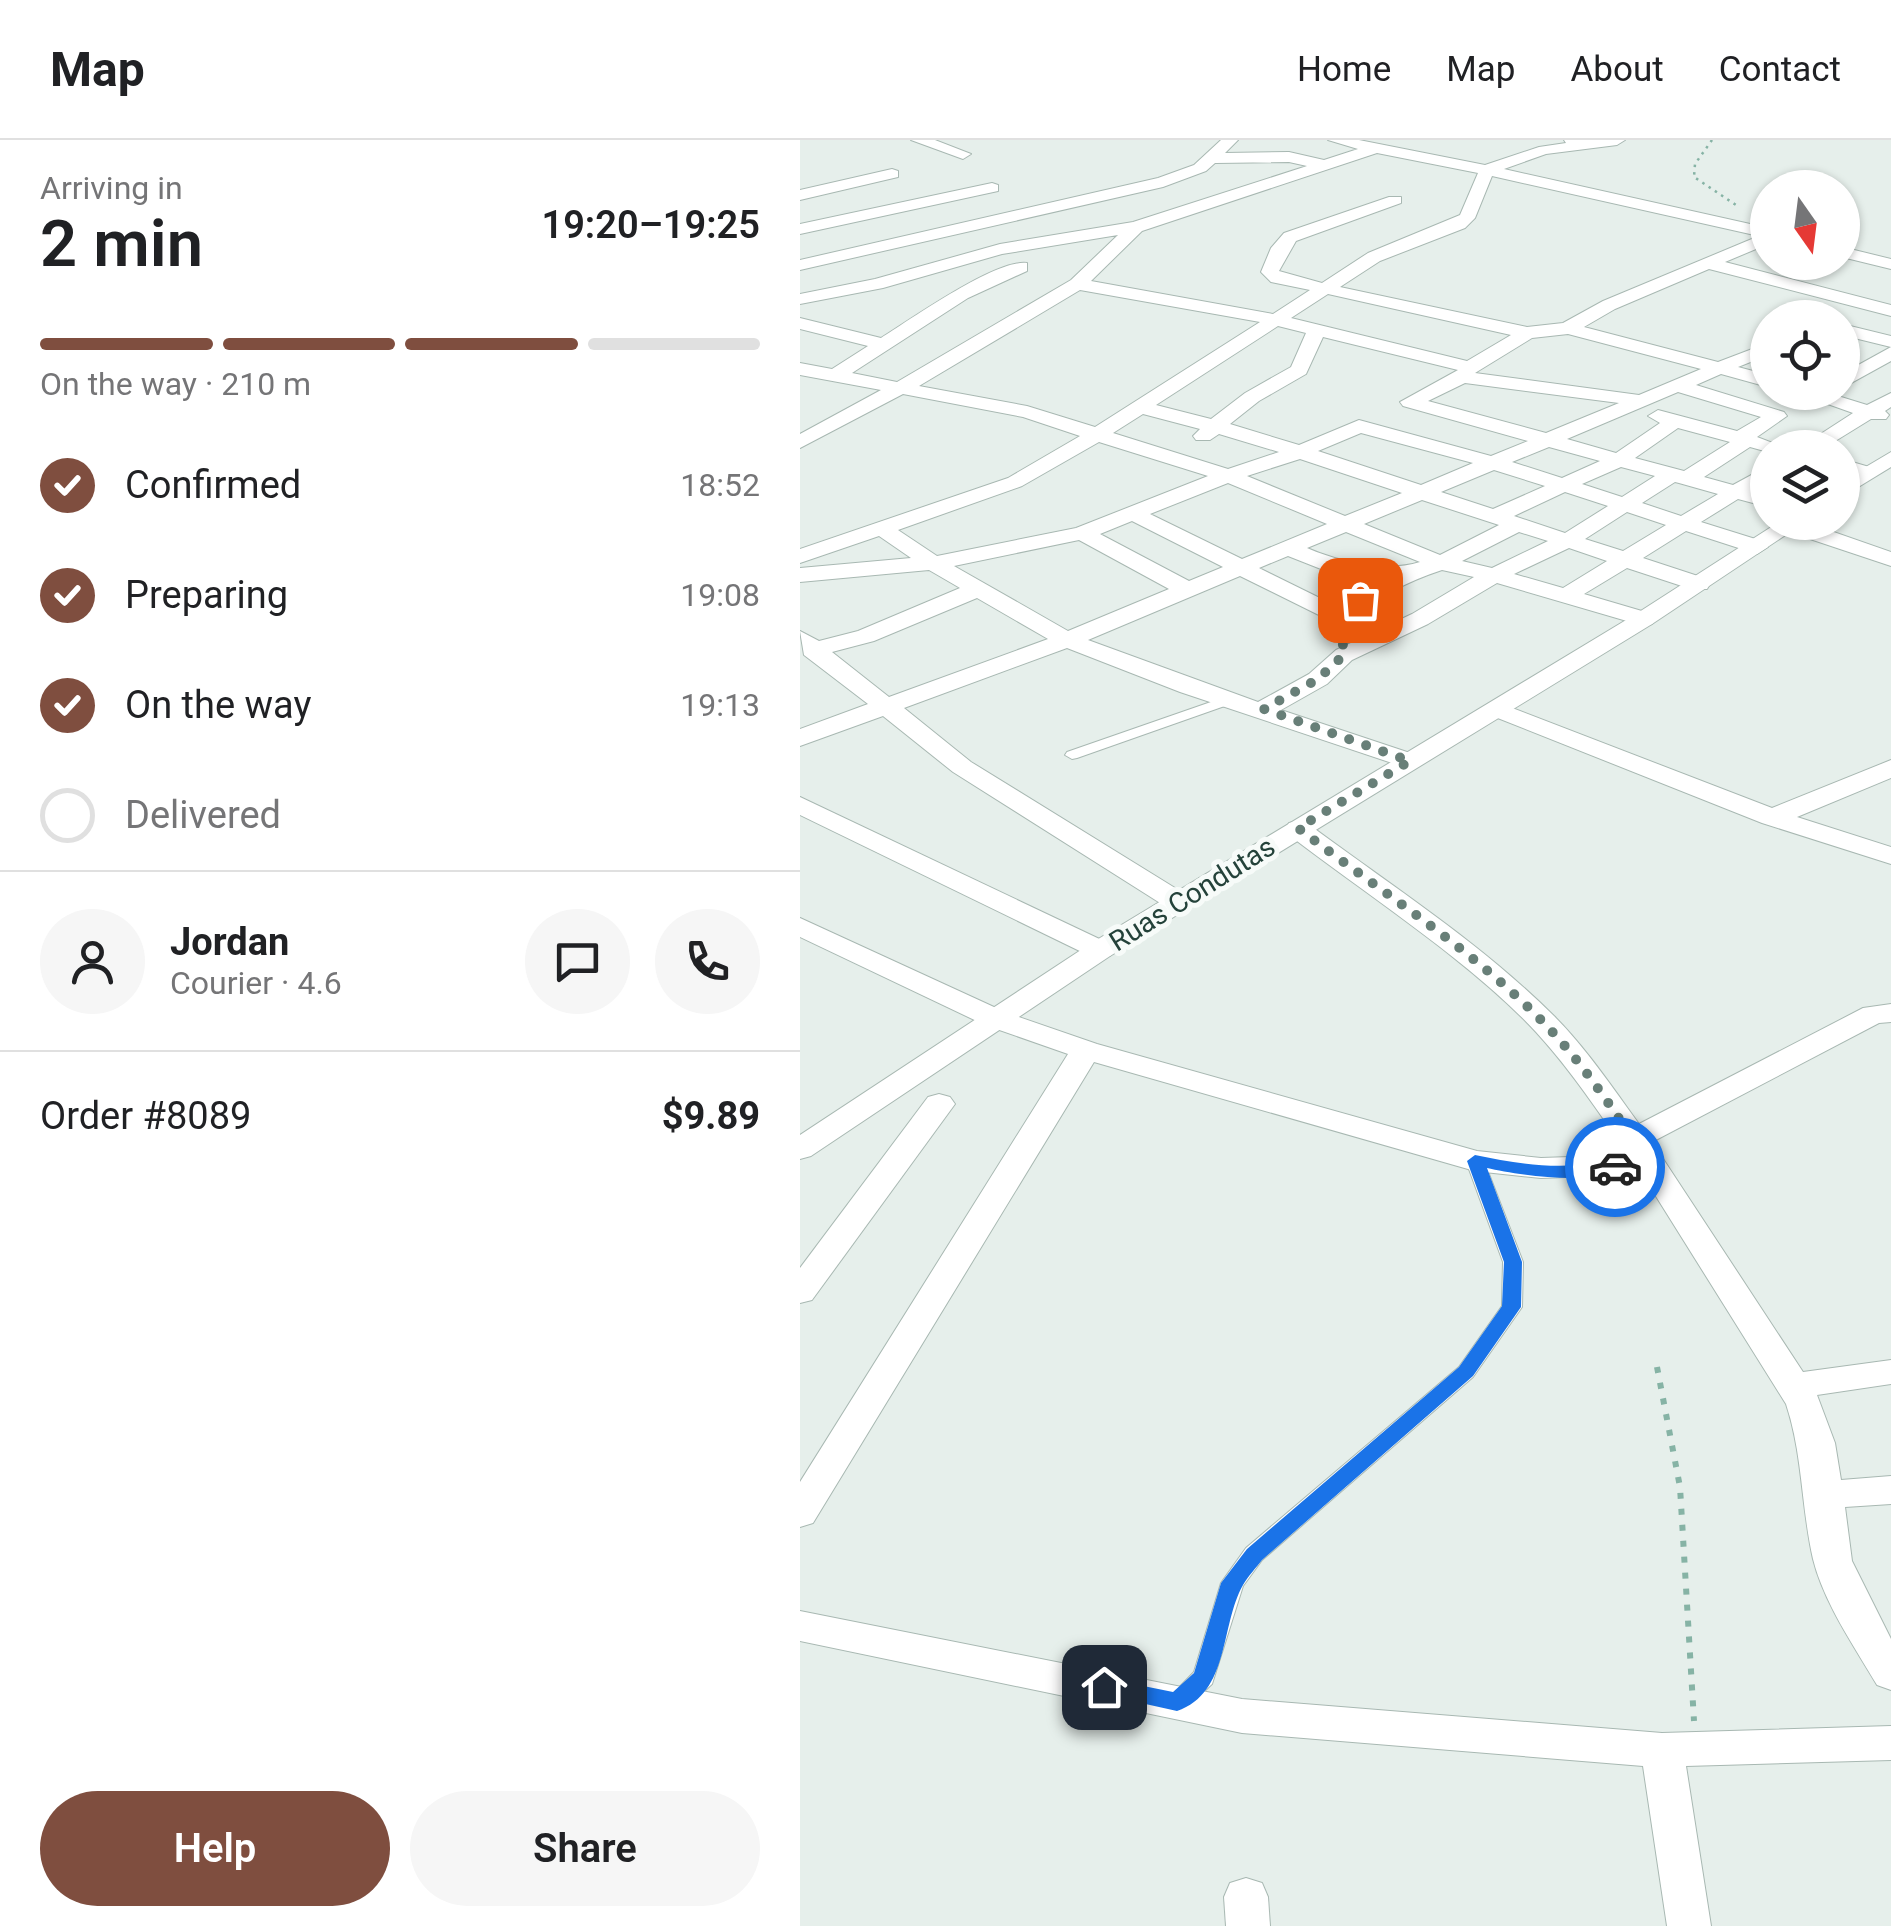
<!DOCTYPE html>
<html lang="en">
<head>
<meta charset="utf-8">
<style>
	body { margin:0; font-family:Roboto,sans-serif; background:#f6f6f6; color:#202124; height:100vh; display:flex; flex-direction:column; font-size:38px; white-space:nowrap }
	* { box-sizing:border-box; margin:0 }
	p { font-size:32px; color:#757577 }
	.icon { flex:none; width:55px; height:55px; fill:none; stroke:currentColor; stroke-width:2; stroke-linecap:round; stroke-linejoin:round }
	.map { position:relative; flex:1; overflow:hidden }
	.panel { display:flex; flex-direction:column; background:#fff; width:800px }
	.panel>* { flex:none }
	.needle { width:65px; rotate:166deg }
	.controls { position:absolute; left:950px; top:30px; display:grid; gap:20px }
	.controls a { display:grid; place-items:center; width:110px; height:110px; border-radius:50%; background:#fff; box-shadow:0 2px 8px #0004; font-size:50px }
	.pin { position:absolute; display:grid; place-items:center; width:85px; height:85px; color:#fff; margin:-42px; border-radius:20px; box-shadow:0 5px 15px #0006 }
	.courier { position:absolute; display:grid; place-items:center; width:100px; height:100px; margin:-50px; border:8px solid #1a73e8; border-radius:50%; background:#fff; color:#222; box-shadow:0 2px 12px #0007 }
	.headline em { font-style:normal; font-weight:600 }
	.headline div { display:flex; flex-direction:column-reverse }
	.headline { display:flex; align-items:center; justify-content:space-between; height:170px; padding:0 40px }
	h1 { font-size:65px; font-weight:600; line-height:75px }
	.bar { display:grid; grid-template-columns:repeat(4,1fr); gap:15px 10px; align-content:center; height:120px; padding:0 40px }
	.bar i { height:12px; border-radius:8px; background:#e0e0e0 }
	.bar .current { background:#7f4e3f }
	.bar p { grid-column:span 4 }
	.line { display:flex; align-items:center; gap:25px; padding:0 40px; border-top:2px solid #e0e0e0 }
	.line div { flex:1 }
	.round { display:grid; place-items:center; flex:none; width:105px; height:105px; border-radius:52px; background:#f6f6f6 }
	ol { padding:0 40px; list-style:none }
	li { display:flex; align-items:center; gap:30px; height:110px }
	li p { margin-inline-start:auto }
	li .icon { padding:10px; border-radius:50%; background:#7f4e3f; color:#fff; stroke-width:4 }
	li:last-child { color:#757577 }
	li i { width:55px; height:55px; border:5px solid #e0e0e0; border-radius:50% }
	.primary-button { display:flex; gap:20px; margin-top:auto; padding:20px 40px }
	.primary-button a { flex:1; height:115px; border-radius:60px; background:#7f4e3f; color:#fff; font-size:40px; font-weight:600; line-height:115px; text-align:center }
	.primary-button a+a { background:#f6f6f6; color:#202124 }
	header { display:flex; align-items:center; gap:60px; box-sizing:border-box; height:140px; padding:0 50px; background:#fff; border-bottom:2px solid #e0e0e0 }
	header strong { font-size:48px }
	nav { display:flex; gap:55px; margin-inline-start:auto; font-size:35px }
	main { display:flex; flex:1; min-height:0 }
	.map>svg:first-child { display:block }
</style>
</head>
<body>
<header>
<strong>Map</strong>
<nav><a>Home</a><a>Map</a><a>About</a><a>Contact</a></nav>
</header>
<main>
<section class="panel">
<div class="headline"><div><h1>2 min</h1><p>Arriving in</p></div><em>19:20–19:25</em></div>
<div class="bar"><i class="current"></i><i class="current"></i><i class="current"></i><i></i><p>On the way · 210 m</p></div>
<ol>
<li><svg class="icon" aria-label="check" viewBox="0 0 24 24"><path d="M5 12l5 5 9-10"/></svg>Confirmed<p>18:52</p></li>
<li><svg class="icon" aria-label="check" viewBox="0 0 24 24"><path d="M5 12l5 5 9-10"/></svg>Preparing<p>19:08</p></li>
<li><svg class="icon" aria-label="check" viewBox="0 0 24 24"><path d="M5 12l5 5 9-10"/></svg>On the way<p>19:13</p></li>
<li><i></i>Delivered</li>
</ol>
<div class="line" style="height:180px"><a class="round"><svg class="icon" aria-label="person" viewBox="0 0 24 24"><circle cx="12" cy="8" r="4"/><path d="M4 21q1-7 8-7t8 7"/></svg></a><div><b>Jordan</b><p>Courier · 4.6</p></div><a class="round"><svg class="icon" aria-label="chat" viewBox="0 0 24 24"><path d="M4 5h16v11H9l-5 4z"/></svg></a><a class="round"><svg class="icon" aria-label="phone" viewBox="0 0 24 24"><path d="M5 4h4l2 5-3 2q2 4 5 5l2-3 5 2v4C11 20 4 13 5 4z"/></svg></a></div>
<div class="line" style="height:130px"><div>Order #8089</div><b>$9.89</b></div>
<div class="primary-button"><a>Help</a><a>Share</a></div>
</section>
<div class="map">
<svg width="1091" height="1786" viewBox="0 0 1091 1786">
	<rect width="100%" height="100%" fill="#e6efeb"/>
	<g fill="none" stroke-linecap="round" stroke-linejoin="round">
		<defs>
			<g id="service">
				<polygon points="431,555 436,556 436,562 277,618 272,619 265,615 267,612"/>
				<polygon points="675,1015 684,1021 723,1122 722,1167 673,1237 462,1420 443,1446 412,1544 385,1569 377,1572 369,1569 365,1562 394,1532 421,1443 446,1408 659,1227 702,1166 703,1122 666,1021"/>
			</g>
			<g id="minor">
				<polygon points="111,0 135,0 171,14 163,19"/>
				<path d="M421 0H438L425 13 489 12 524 20 558 9 528 0H559L685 25 739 7 766 3 764 0H825L817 5 746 14 704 29 968 88V104L925 122 1091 165V176L909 129 815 169 784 187 918 222 968 203V215L938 227 968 235V247L921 234 896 245 984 272 987 276 957 297 986 308H968V312L950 307 904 337 933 345 968 326V341L953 350 968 354V367L938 359 901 382 965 402 968 407 957 414 886 391 843 418 907 439 910 444 907 449H891L827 428 784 454 852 474 856 479 852 484 844 486 697 443 628 484 552 520 527 544 481 570 619 616 623 621 619 626H601L380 552 267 508 104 568 171 622 388 756 392 762 388 768H368L153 632 83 576 0 606V589L68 564 4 515 0 491 19 501 58 491 160 448 129 430 0 442V428L111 418 79 396 0 423V409L208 338 280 296 223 277 103 254 0 308V294L81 250 0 235V223L32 229 68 206 0 189V178L81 198C110 180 196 119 227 123V131L168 158 52 233 97 242 271 140 318 95 202 114 83 148 0 164V154L75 139 200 104 333 82 507 26 489 22 415 23 406 31 363 47 0 130V120L358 38 394 25ZM577 13 678 33 660 75 568 113 522 143 479 131 496 101 601 63V57H589L484 93 471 108 461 132 471 142 510 150 473 174 291 141 342 91ZM692 36 959 96 803 161 763 183 727 187 540 147 580 121 665 88 675 78ZM280 150 460 182 295 287 227 266 119 246ZM528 154 711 195 667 221 491 178ZM478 186 506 193 491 227 445 253 411 279 356 265ZM768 194 901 229 839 255 675 233 732 198ZM523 197 658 230 600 262 603 266 728 301 691 316 559 280 499 305 430 284 459 261 506 234ZM665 243 819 263 746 293 628 261ZM878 252 961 277 937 291 858 270 848 276 860 283 816 313 767 299ZM343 274 400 289 393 296 396 300H410L419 294 479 312 428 329 313 293ZM878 288 930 302 884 331 835 318ZM561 293 673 323 621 345 518 311ZM299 302 408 336 276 388 137 416 98 390 222 346ZM749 307 800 321 762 338 712 322ZM500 319 602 353 545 376 447 336ZM821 327 855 336 822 357 782 344ZM694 330 745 346 693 369 641 352ZM875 342 879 343 918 354 881 376 842 363ZM428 343 527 384 442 419 350 374ZM765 352 808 366 765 393 714 376ZM622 360 699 385 640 415 564 384ZM827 372 866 385 823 411 785 399ZM332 381 423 427 389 441 300 394ZM546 392 620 422C586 433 539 422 507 408ZM719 392 748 401 692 428 662 421ZM279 400 369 449 268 491 154 426ZM769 408 807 421 763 448 714 434ZM488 416 521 429 582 439 538 467 459 428ZM642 430 674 437 612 474 536 510 509 534 458 562 288 500 440 436 529 480 530 497 542 504 554 497 552 479C578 456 609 441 642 430ZM177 458 248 499 89 557 32 512 74 501Z"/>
				<polygon points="92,29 98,31 98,37 0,60 0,50"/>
				<polygon points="192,43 198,45 198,51 0,94 0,84"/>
				<polygon points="1042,107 1091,119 1091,129 1042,117"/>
				<polygon points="1042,184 1091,196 1091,221 1042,248 1042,234 1091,207 1042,195"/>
				<polygon points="994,252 1025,252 1067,265 1091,253 1091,267 1085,271 1089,275 1086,279 1071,279 1024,308 999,308 1053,273"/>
				<polygon points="1042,319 1076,329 1079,333 1069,339 1042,332"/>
				<polygon points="982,382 1005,382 1091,412 1091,426 983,390"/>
				<polygon points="694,561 972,668 1091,620 1091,638 997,677 1091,707 1091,724 962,683 685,573 682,568"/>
				<polygon points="0,657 310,804 314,810 310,816 290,816 0,675"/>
				<path d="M498 681 507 683C590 745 681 803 754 876 786 908 812 947 839 984L1063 868 1091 864V882L1079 883 852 1002 1003 1232 1091 1220V1244L1017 1255 1035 1303 1041 1340 1091 1336V1364L1045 1367 1052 1421 1091 1499V1550L1077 1545C1054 1506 1024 1463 1013 1419 1001 1367 1003 1315 986 1264L842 1034 741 1038 675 1031 294 922 13 1383 0 1387V1342L268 914 185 885 0 797V778L207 873 297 904 677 1011 741 1018 829 1015C799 973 771 930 736 892 670 821 567 755 489 695L485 689 489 683Z"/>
				<polygon points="139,954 150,957 155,964 12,1160 0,1163 0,1128 128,957"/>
				<polygon points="0,1471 442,1559 862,1593 1091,1586 1091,1620 886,1626 911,1786 867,1786 843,1626 442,1593 0,1501"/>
				<polygon points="446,1738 462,1743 468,1757 470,1786 426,1786 424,1757 430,1743"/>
			</g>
			<g id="tertiary">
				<polygon points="1091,312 1091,327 1042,357 1042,341"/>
				<polygon points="979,382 1005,382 852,484 310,816 11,1016 0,1019 0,995 290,804 836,474"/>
			</g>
		</defs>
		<use href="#service" stroke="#a8b8b2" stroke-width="2"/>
		<use href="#minor" stroke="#a8b8b2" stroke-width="2"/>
		<use href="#tertiary" stroke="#a8b8b2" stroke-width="2"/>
		<polyline stroke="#86b3a5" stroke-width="2.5" stroke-dasharray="2.5 5" stroke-linecap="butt" points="912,0 895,24 894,37 939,67"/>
		<polyline stroke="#86b3a5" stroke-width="6" stroke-dasharray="6 10" stroke-linecap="butt" points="857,1227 880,1347 894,1581"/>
		<use href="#service" fill="#fff" fill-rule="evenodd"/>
		<use href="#minor" fill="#fff" fill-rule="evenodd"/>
		<use href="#tertiary" fill="#fff" fill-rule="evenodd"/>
	</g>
	<path fill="#1a73e8" d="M675 1015C709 1022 744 1028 778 1025 793 1024 812 1018 823 1027 798 1047 718 1035 687 1028L722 1122 721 1167 673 1236 462 1420C456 1428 448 1436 443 1445 420 1485 430 1553 377 1571L296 1553 293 1547 304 1538 373 1552 394 1533 421 1443 447 1409 659 1227 702 1166 704 1122 667 1021Z"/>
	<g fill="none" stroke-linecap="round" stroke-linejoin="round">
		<path stroke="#687f78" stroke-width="10" stroke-dasharray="0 18" d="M560 460 540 477 544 515 518 539 464 569 610 621 498 688C580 751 672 809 744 883 785 925 817 976 850 1024L815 1027"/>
	</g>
	<g text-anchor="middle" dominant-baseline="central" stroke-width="10" stroke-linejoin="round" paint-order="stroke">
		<g font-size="28" fill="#24423a" stroke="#f7fbf9">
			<text transform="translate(392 754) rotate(-32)">Ruas Condutas</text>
		</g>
	</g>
</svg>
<div class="controls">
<a><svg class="needle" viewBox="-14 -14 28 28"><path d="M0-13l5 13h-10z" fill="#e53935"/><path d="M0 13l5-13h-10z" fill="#757577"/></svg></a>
<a><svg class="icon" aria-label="locate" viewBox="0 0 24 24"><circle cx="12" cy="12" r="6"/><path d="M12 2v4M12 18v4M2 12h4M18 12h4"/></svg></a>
<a><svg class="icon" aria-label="layers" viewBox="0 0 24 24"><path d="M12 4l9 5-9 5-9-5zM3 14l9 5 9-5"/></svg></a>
</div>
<div class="pin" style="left:560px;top:460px;background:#ea580c"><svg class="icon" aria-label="bag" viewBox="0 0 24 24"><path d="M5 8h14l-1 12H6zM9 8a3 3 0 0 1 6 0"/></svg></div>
<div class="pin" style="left:304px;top:1547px;background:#1f2937"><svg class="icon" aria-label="home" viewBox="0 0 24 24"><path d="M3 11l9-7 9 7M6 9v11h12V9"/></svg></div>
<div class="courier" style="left:815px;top:1027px"><svg class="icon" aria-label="car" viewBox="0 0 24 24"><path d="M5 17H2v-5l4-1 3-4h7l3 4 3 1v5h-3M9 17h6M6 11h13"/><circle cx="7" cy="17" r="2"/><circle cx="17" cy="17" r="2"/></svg></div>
</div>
</main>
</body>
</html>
